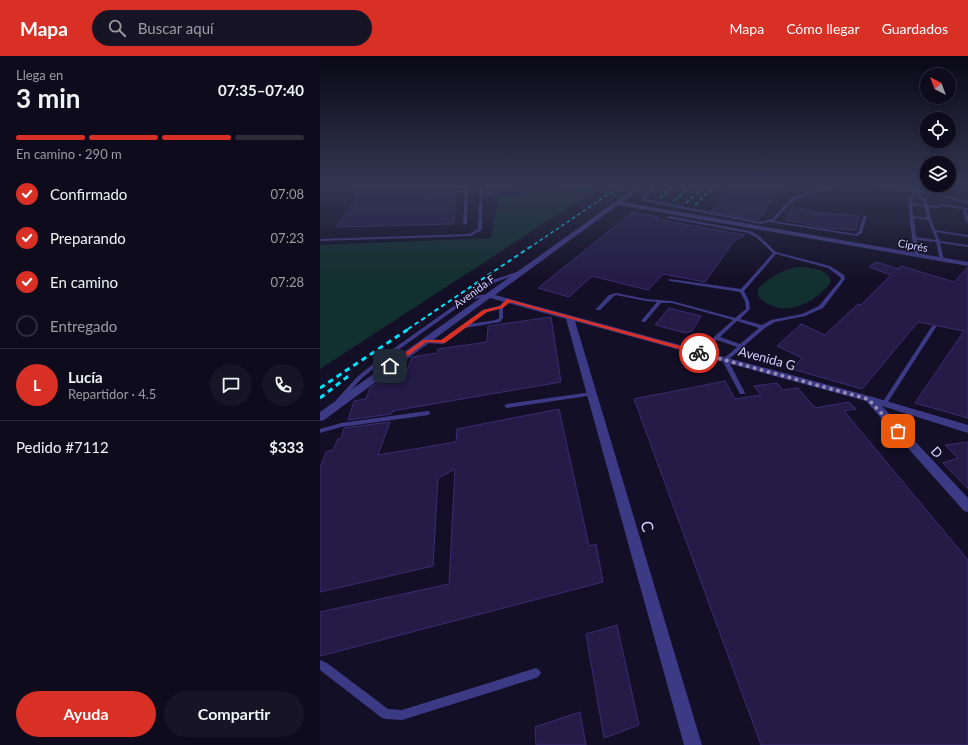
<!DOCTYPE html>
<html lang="es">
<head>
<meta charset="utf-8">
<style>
	body { margin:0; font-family:Lato,sans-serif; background:#171425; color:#f1f3f6; height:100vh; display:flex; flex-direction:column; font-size:15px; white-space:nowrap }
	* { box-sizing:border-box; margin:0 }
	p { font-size:13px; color:#9b9ba3 }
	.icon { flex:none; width:22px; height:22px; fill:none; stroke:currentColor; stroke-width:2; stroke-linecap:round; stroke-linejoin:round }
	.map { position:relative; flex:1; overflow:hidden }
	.panel { display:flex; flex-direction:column; background:#0e0b1c; width:320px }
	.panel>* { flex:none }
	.needle { width:26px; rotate:319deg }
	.tools { position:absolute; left:600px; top:12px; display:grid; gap:8px }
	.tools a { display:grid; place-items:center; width:36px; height:36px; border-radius:50%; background:#0e0b1c; box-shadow:0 2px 6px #0003,0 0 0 1px #2e2b3b; font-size:20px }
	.pin { position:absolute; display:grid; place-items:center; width:34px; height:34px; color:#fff; margin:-17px; border-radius:8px; box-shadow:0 2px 6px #0006 }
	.courier { position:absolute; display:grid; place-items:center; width:40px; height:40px; margin:-20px; border:3px solid #d93025; border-radius:50%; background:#fff; color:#222; box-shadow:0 1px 5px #0007 }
	.head em { font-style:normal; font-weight:700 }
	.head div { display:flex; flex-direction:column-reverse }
	.head { display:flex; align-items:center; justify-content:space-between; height:68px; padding:0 16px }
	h1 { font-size:26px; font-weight:700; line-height:30px }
	.bar { display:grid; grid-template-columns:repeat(4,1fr); gap:6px 4px; align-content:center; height:48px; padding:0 16px }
	.bar i { height:5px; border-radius:3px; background:#2e2b3b }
	.bar .active { background:#d93025 }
	.bar p { grid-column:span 4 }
	.line { display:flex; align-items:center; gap:10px; padding:0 16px; border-top:1px solid #2e2b3b }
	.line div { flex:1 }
	.round { display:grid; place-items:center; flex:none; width:42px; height:42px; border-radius:21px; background:#171425 }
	ol { padding:0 16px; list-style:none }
	li { display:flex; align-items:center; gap:12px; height:44px }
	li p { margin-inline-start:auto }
	li .icon { padding:4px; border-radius:50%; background:#d93025; color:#fff; stroke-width:4 }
	li:last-child { color:#9b9ba3 }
	li i { width:22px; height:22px; border:2px solid #2e2b3b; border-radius:50% }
	.primary-button { display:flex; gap:8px; margin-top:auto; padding:8px 16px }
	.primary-button a { flex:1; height:46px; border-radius:24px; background:#d93025; color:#fff; font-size:16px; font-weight:700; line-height:46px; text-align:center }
	.primary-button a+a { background:#171425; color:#f1f3f6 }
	header { display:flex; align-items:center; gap:24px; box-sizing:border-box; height:56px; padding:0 20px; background:#d93025; color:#fff }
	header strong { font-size:19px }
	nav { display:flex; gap:22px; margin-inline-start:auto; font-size:14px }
	.search { width:280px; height:36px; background:#171425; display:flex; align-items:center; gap:10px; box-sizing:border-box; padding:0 14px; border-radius:22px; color:#9b9ba3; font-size:15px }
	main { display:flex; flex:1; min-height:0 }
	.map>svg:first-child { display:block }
</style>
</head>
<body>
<header>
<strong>Mapa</strong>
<div class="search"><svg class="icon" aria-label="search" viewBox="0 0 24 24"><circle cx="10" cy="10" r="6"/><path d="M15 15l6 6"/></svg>Buscar aquí</div>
<nav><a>Mapa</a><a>Cómo llegar</a><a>Guardados</a></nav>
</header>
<main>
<section class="panel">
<div class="head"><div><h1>3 min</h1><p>Llega en</p></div><em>07:35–07:40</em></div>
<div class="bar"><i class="active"></i><i class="active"></i><i class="active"></i><i></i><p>En camino · 290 m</p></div>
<ol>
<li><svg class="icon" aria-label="check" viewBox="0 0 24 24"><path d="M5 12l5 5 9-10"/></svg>Confirmado<p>07:08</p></li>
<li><svg class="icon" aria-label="check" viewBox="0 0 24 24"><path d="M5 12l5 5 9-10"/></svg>Preparando<p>07:23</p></li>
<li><svg class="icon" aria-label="check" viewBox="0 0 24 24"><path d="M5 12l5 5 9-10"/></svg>En camino<p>07:28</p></li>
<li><i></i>Entregado</li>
</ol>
<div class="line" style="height:72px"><b class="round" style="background:#d93025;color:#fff">L</b><div><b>Lucía</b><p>Repartidor · 4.5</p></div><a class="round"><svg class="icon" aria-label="chat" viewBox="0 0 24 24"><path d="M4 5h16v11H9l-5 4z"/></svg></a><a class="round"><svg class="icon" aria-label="phone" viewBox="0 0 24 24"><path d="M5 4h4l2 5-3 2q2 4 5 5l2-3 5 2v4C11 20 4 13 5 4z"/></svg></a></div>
<div class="line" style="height:52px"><div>Pedido #7112</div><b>$333</b></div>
<div class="primary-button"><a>Ayuda</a><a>Compartir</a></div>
</section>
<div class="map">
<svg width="648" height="689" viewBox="0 0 648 689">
	<rect width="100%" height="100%" fill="#130f26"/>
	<g fill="#12302f">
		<polygon points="280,131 0,313 0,189 171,182 179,140"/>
		<path d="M476 211C487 211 508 212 511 226 494 248 461 265 438 240V233C446 223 463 214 476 211Z"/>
	</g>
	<g fill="#241b47" stroke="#3b2d73">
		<polygon points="37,129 137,129 137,134 108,138 107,139 110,141 136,138 134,168 16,171 39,142 34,141 37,137 33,136"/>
		<polygon points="415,129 463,129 438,164 391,155"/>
		<polygon points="472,151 502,157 539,160 536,174 505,172 466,164"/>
		<polygon points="313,156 339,161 336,163 425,179 414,185 385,226 343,218 328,234 272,220 249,241 218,232"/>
		<polygon points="556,206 578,213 581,210 634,226 648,211 648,362 595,347 644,275 598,266 542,333 472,313 482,302 457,290 481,268 505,279 538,248 541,249 571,219 549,211"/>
		<polygon points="349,252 381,260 372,275 366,277 335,269"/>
		<polygon points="231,261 241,326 72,355 72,358 28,364 34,345 46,343 50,332 72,316 87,314 92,301 117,297 118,293 167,286 168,270"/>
		<polygon points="405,325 415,343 441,339 434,330 457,327 463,334 478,332 495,352 529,346 536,353 524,355 648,504 648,689 441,689 314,343"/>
		<polygon points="239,353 269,490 276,488 283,526 0,600 0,556 129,528 135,413 118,422 113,510 0,536 0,412 6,396 13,394 18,383 21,383 24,372 70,366 58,399 136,386 137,373"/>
		<polygon points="648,386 648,433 623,407 638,402 625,389"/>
		<polygon points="297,569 319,669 284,682 266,578"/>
		<polygon points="260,656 266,689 216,689 215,671"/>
	</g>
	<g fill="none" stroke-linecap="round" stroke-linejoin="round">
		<g fill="#3d3a85" fill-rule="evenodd">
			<polygon points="146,129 148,129 147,168 145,169 143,168 145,136 110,140 108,139 145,134"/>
			<polygon points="160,129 162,129 162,174 151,180 0,185 0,183 149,178 158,173"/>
			<polygon points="172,129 175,129 166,133 163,132"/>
			<polygon points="191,129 194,129 166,140 163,139"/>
			<polygon points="337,129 340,129 325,142 325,143 441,166 452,163 472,142 515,129 519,129 474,144 454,165 536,178 538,176 543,161 545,160 547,161 542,177 537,180 450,166 441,168 323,145 322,141"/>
			<path d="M555 129H561L617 137 648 146V148L617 139 594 136 606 143 608 149 617 150 621 148 648 152V154H646L648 160V167L646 166 643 153 621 150 617 152 608 151 611 163 615 174 648 179V181L616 176 620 185 648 189V191L620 187 624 204 622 205 620 204 616 186 597 184 599 200 596 201C593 193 587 148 589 142 590 141 593 139 594 138L589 135 556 130ZM596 139 603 144 604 149 592 147 593 142ZM592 149 605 151 607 162 593 160ZM594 162 608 164 616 184 596 181Z"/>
			<path d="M348 160 430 175 438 179 456 196 510 210 524 219 525 223 503 252 485 260 455 266 445 272 408 304 425 337 424 338H420L402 304 417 291 397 284 381 298H377L376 297 413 264 352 247H341L325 266H323L321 265 337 246 326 245 296 239 293 241 280 254H276V253L289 239 296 237 326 243 352 245 415 262 426 253 425 245 420 236 350 225 348 224 350 223 421 233 453 197 436 181 428 177 347 162 346 161ZM456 198 508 212 520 221 521 223 499 250 482 258 451 264 442 269 420 263 430 253 429 245 424 235ZM417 265 439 272 420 288 400 281Z"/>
			<polygon points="200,215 203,216 176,226 154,240 168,238 170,238 170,240 148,244 67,302 42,322 21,345 17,345 16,344 17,343 38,320 63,300 145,242 148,241 148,240 172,224"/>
			<path d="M187 243H189L191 244 183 251V262L180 266 145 272 123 288 105 287 102 285 105 283 122 284 163 254 179 250ZM179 253V262L176 264 150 268 167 256Z"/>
			<polygon points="612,270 616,270 616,271 566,349 562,349 561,348 562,347"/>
			<polygon points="272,336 274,337 275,338 274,339 187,352 184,350 187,348"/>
			<polygon points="107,355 109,355 110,357 109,359 21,371 0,377 0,373 21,367"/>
			<polygon points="0,604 7,607 68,653 82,654 216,612 219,614 221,617 219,620 216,622 82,664 66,663 62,662 0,614"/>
		</g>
		<polygon fill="#3d3a85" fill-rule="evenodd" points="319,129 324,129 302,146 648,206 648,210 298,149 175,239 549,340 648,369 648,377 562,350 648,442 648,456 644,455 546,345 255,265 382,689 364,689 246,263 170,242 4,364 0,365 0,356"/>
		<g stroke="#00e5ff" stroke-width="1.5" stroke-dasharray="3.5 3" stroke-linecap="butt">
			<polyline points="340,142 355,129"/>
			<polyline points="354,145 372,129"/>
			<polyline points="366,147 386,129"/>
			<polyline points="375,149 396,129"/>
			<polyline points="209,192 302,129"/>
		</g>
		<polyline stroke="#00e5ff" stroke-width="2" stroke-dasharray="4.5 3.5" stroke-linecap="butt" points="88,273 210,191"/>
		<g stroke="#00e5ff" stroke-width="3" stroke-dasharray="5.5 4.5" stroke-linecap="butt">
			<polyline points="0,332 90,272"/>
			<polyline points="0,342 31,318"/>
		</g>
	</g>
	<linearGradient id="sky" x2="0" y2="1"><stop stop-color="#0a0815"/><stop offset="0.57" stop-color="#333752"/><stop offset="1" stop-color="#333752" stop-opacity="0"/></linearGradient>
	<rect width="648" height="225" fill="url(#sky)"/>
	<polygon fill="#d93025" points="187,243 382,296 382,297 377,298 190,246 183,252 167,256 125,287 106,286 73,311 67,310 103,284 121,284 163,254 180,250"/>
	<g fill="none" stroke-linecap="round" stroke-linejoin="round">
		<polyline stroke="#948fb3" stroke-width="4" stroke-dasharray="0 7.2" points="379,297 548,343 578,375"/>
	</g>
	<g text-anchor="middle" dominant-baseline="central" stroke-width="3" stroke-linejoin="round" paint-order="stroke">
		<g font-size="11" fill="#d9d4ff" stroke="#130f26">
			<text transform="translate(593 189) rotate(10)">Ciprés</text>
			<text transform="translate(154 235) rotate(-36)">Avenida F</text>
		</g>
		<g font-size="13" fill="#d9d4ff" stroke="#130f26">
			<text transform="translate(447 302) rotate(15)">Avenida G</text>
			<text transform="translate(617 396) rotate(47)">D</text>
		</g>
		<g font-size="16" fill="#d9d4ff" stroke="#130f26">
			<text transform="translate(328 470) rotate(74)">C</text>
		</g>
	</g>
</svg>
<div class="tools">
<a><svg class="needle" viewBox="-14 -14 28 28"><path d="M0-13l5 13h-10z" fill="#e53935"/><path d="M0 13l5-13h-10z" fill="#9b9ba3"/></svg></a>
<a><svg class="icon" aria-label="locate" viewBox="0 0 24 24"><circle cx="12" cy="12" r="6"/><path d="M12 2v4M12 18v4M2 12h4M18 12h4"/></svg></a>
<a><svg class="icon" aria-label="layers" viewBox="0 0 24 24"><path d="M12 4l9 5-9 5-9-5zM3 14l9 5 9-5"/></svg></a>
</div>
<div class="pin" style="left:578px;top:375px;background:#ea580c"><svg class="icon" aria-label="bag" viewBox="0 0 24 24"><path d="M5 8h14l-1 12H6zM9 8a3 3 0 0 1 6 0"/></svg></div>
<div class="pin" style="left:70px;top:310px;background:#1f2937"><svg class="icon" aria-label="home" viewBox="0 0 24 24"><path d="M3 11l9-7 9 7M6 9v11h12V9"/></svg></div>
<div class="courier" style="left:379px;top:297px"><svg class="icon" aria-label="bike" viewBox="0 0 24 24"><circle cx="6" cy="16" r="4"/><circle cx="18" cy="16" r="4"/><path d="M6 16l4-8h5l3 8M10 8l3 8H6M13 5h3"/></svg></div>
</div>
</main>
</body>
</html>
